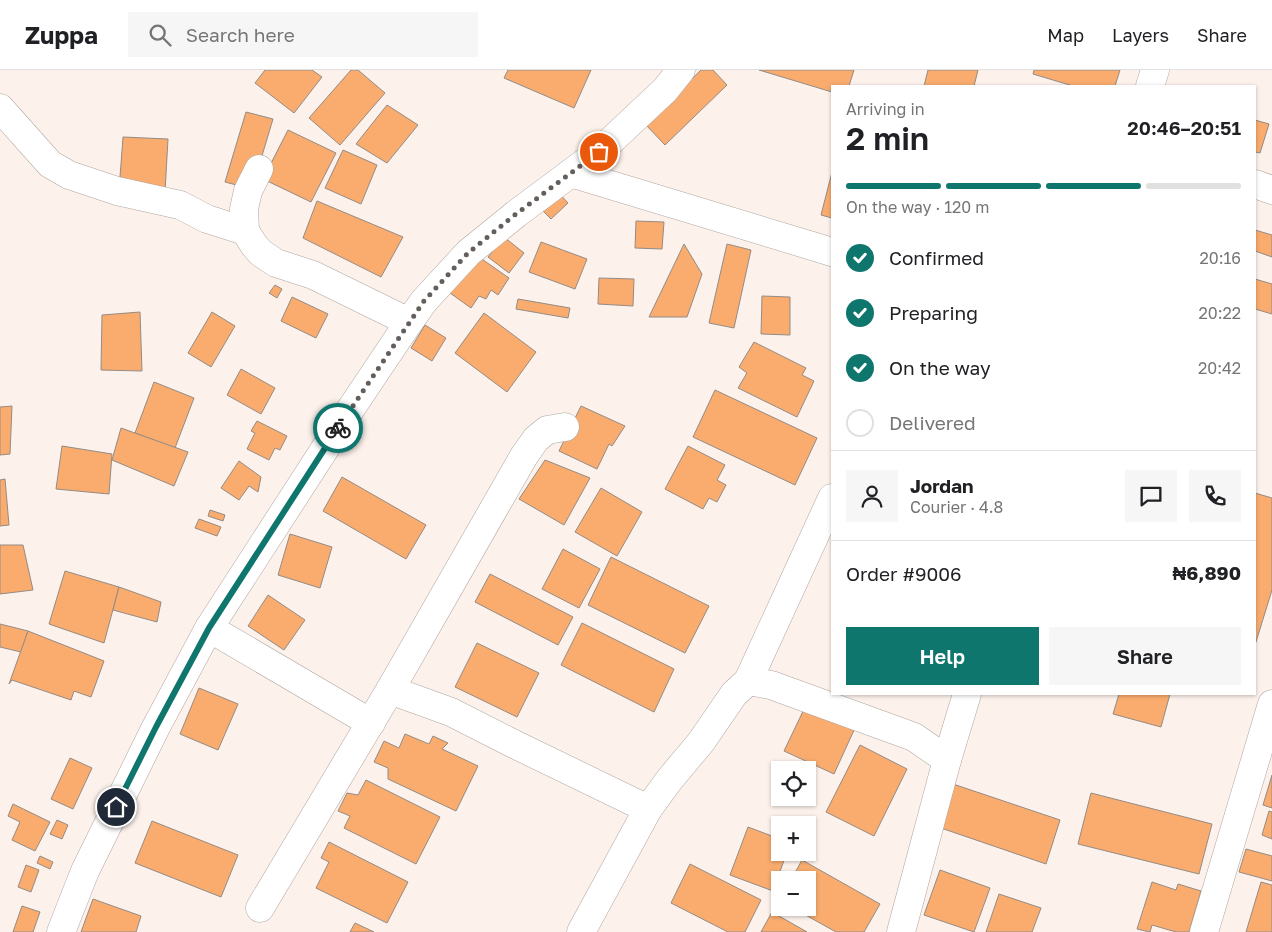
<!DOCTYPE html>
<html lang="en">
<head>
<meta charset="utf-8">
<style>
	body { margin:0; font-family:"Golos Text",sans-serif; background:#f6f6f6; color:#202124; height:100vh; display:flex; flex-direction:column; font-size:19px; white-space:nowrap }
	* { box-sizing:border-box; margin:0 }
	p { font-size:16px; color:#757577 }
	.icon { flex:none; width:28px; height:28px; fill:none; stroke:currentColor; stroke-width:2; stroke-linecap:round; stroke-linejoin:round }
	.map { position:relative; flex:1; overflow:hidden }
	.panel { position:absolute; left:831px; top:15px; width:425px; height:610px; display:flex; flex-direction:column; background:#fff; border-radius:0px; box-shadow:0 1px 4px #0004 }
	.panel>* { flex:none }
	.fabs { position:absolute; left:771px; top:691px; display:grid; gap:10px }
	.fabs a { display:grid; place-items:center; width:45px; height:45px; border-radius:0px; background:#fff; box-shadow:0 1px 4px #0004; font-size:25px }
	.pin { position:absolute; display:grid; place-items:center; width:42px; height:42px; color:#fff; margin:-21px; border:2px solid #fff; border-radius:50%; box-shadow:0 1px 5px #0007 }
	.courier { position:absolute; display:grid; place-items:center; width:50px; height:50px; margin:-25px; border:4px solid #0f766e; border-radius:50%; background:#fff; color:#222; box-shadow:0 1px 6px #0007 }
	.headline em { font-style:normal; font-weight:600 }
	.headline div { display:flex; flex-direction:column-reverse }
	.headline { display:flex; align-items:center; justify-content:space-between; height:85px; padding:0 15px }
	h1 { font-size:32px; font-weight:600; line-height:38px }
	.bar { display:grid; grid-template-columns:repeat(4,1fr); gap:8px 5px; align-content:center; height:60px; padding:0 15px }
	.bar i { height:6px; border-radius:4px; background:#e0e0e0 }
	.bar .on { background:#0f766e }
	.bar p { grid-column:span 4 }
	.line { display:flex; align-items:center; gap:12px; padding:0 15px; border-top:1px solid #e0e0e0 }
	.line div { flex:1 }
	.round { display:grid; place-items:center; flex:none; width:52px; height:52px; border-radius:0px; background:#f6f6f6 }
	ol { padding:0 15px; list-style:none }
	li { display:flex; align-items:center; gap:15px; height:55px }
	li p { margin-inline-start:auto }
	li .icon { padding:5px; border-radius:50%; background:#0f766e; color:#fff; stroke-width:4 }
	li:last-child { color:#757577 }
	li i { width:28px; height:28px; border:2px solid #e0e0e0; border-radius:50% }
	.cta { display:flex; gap:10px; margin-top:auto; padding:10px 15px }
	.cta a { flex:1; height:58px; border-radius:0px; background:#0f766e; color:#fff; font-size:20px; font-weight:600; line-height:58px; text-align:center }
	.cta a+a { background:#f6f6f6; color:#202124 }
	header { display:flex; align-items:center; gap:30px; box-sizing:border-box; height:70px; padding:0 25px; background:#fff; border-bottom:1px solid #e0e0e0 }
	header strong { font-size:24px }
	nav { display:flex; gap:28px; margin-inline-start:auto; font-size:18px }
	.search { width:350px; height:45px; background:#f6f6f6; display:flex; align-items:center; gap:12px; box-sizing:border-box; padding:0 18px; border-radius:0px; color:#757577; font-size:19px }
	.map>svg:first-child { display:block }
</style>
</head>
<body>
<header>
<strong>Zuppa</strong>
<div class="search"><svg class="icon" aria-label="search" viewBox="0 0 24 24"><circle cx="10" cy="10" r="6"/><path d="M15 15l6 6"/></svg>Search here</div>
<nav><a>Map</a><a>Layers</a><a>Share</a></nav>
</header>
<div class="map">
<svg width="1272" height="862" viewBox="0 0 1272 862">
	<rect width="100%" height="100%" fill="#fcf1eb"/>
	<g fill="#f9ac6e" stroke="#948b85">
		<polygon points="265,0 312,0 322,7 294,43 255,13"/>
		<polygon points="351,0 358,0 385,23 340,75 309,48"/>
		<polygon points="508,0 591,0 574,38 504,8"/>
		<polygon points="701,0 713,0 727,15 665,75 645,54"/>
		<polygon points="759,0 854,0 849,16 832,16 832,22"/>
		<polygon points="928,0 978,0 974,16 924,16"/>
		<polygon points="1034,0 1120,0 1115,16 1073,16 1033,4"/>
		<polygon points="387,35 418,55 387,93 356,74"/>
		<polygon points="246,42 273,49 252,119 225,112"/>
		<polygon points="1255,50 1269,54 1260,83 1255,82"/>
		<polygon points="288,60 336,83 311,132 263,109"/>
		<polygon points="123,67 168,69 165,122 120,107"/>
		<polygon points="343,80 377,95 361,134 325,118"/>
		<polygon points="832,102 832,148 821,145"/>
		<polygon points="556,120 568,133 551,149 539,137"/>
		<polygon points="317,131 403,167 381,207 303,168"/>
		<polygon points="636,151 664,152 662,179 635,178"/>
		<polygon points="1255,160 1272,165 1272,187 1255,181"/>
		<polygon points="504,167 524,183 509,203 488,187"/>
		<polygon points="541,172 587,189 575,219 529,202"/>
		<polygon points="684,174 702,204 687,247 649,247"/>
		<polygon points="727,174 751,180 734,258 709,253"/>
		<polygon points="476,185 509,208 498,225 491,220 486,229 479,226 471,238 450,223"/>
		<polygon points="599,208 634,209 633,236 598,234"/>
		<polygon points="1255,209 1272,214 1272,244 1255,239"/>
		<polygon points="275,215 282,219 277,228 269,223"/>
		<polygon points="762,226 790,227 790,265 761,264"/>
		<polygon points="292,227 328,244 316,268 281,251"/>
		<polygon points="518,229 570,238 568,248 516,239"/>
		<polygon points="140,242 142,301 101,300 102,245"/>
		<polygon points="212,242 235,256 211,297 188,283"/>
		<polygon points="484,243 536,282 507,322 455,283"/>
		<polygon points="425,255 446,268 432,291 411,278"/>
		<polygon points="754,272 806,298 802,305 814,311 797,347 738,318 747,303 739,297"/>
		<polygon points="241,299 275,318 261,344 227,325"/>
		<polygon points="154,312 194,328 175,378 135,363"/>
		<polygon points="715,320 817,368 795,415 693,367"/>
		<polygon points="12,336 10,384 0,385 0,337"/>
		<polygon points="581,336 625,356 612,376 609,374 597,399 559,381"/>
		<polygon points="257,351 287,366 280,380 275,378 269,390 247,379 255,363 251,361"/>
		<polygon points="121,358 188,382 174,416 112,390"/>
		<polygon points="62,376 112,384 109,424 56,419"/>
		<polygon points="688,376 725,395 717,410 726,415 717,432 709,428 703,439 665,419"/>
		<polygon points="545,390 590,408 564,455 519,429"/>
		<polygon points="239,391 261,407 258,422 249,416 239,430 221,418"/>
		<polygon points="342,407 426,455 406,489 323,441"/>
		<polygon points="5,409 9,455 0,456 0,410"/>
		<polygon points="601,418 642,442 617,486 575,462"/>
		<polygon points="1255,423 1272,428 1272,520 1255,575"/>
		<polygon points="210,440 225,445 223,451 208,446"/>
		<polygon points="199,449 221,457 217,466 195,458"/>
		<polygon points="290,464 332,477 320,518 278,505"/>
		<polygon points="0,475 23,475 33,520 0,524"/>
		<polygon points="563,479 600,499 579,538 542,519"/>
		<polygon points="611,487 709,536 685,583 588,535"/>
		<polygon points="65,501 119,517 104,573 49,554"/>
		<polygon points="490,504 573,547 558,575 475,532"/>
		<polygon points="119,517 161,532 157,552 113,540"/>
		<polygon points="268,525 305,550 284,580 248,556"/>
		<polygon points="582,553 674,599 654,642 561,595"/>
		<polygon points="0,554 28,561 21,582 0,577"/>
		<polygon points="28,561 104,591 91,627 74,621 71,630 12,610 9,614"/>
		<polygon points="477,573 539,603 517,647 455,617"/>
		<polygon points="199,618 238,634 218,680 180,664"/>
		<polygon points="1119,624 1170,624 1161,657 1113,644"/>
		<polygon points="806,635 855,658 834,704 784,681"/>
		<polygon points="405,664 429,674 433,666 448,673 442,679 478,696 456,741 388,709 388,698 374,692 384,671 399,678"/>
		<polygon points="860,675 907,699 874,766 826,742"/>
		<polygon points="70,688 92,698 73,739 51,729"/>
		<polygon points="1272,705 1272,738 1263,735"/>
		<polygon points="366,710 440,747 416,794 344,758 350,746 338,741 347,723 358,725"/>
		<polygon points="953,714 1060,750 1046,794 938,757"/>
		<polygon points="1091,723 1212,754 1199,804 1078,774"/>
		<polygon points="13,734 50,752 35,781 12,770 20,752 8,746"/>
		<polygon points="1269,741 1272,742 1272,769 1262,765"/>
		<polygon points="57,750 68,755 62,769 50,764"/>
		<polygon points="152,751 238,785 221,827 135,793"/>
		<polygon points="748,757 780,769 780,782 787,782 773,821 730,805"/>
		<polygon points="329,772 408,812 387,853 316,818 329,792 321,788"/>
		<polygon points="1246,779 1272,786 1272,811 1239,802"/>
		<polygon points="40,786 53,792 50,799 37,793"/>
		<polygon points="802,790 880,834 864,862 836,862 793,838 808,838 808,810 791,810"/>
		<polygon points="690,794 761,830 745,862 728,862 671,833"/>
		<polygon points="26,795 39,800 31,822 18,817"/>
		<polygon points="940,800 990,818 974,862 924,845"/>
		<polygon points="1152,812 1176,820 1178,814 1201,821 1189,862 1176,862 1152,855 1150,862 1137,859"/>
		<polygon points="1261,812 1272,815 1272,862 1246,862"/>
		<polygon points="999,824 1041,838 1032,862 986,862"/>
		<polygon points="93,829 141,846 136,862 81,862"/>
		<polygon points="22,836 40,842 33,862 13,862"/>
		<polygon points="772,842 807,862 761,862"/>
		<polygon points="355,853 374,862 350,862"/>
	</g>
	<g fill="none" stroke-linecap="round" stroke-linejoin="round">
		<defs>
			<g id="minor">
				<polyline points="1150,16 1155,0"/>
				<polyline points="0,38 50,94 69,105 117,121 180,135 207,149 245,161 254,175 261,183 276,193 313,205 409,252"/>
				<polyline points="571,103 832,182"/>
				<polyline points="1255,114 1272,120"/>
				<polyline points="245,161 244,139 248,121 259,99"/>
				<polyline points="209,558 371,653"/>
				<polyline points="748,611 771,615 914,667 947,690"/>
				<polyline points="390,620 451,642 516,675 648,739"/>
				<polyline points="260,838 390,620 524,386 536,369 547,360 565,357"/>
				<polyline points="61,862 85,801 156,657 209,558 350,340 409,252 424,231 468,183 516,144 599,82 665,20 681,0"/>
				<polyline points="581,862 648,739 670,709 701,672 734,624 748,611 832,428"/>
				<polyline points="901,862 947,690 967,624"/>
				<polyline points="1204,862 1272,634"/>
			</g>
		</defs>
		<use href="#minor" stroke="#afa6a0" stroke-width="29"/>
		<use href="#minor" stroke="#fff" stroke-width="28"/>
	</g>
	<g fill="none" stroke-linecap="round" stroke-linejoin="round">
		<polyline stroke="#655f5c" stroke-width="5" stroke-dasharray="0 9" points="338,358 424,231 468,183 516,144 599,82"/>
		<polyline stroke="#0f766e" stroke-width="6" points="116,737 156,657 209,558 338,358"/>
	</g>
</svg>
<div class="fabs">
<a><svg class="icon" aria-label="locate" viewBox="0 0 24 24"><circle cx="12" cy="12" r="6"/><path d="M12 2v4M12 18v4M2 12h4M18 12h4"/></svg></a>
<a>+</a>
<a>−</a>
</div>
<div class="pin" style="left:599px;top:82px;background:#ea580c"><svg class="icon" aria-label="bag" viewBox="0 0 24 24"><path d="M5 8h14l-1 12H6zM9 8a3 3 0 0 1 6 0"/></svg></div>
<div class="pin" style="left:116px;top:737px;background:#1f2937"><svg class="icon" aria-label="home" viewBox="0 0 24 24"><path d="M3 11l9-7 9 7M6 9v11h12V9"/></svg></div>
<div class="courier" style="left:338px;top:358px"><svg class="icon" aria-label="bike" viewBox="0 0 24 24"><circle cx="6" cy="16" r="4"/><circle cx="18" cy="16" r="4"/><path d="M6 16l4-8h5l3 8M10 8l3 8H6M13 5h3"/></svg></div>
<section class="panel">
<div class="headline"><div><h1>2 min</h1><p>Arriving in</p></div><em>20:46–20:51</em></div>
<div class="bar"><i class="on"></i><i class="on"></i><i class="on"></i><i></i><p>On the way · 120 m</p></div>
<ol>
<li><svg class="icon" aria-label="check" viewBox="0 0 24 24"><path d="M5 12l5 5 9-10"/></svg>Confirmed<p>20:16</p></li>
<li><svg class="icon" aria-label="check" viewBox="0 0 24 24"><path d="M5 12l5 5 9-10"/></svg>Preparing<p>20:22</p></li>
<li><svg class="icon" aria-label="check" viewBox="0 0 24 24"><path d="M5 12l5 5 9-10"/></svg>On the way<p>20:42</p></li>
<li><i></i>Delivered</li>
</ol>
<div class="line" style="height:90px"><a class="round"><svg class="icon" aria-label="person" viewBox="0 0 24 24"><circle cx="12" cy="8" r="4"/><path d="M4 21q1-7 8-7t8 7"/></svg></a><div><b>Jordan</b><p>Courier · 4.8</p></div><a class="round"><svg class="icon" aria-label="chat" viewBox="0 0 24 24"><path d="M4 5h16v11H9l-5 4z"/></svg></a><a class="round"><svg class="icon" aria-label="phone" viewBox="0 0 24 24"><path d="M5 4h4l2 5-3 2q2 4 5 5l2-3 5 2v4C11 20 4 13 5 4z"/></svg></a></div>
<div class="line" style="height:65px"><div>Order #9006</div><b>₦6,890</b></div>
<div class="cta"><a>Help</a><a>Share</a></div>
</section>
</div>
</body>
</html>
